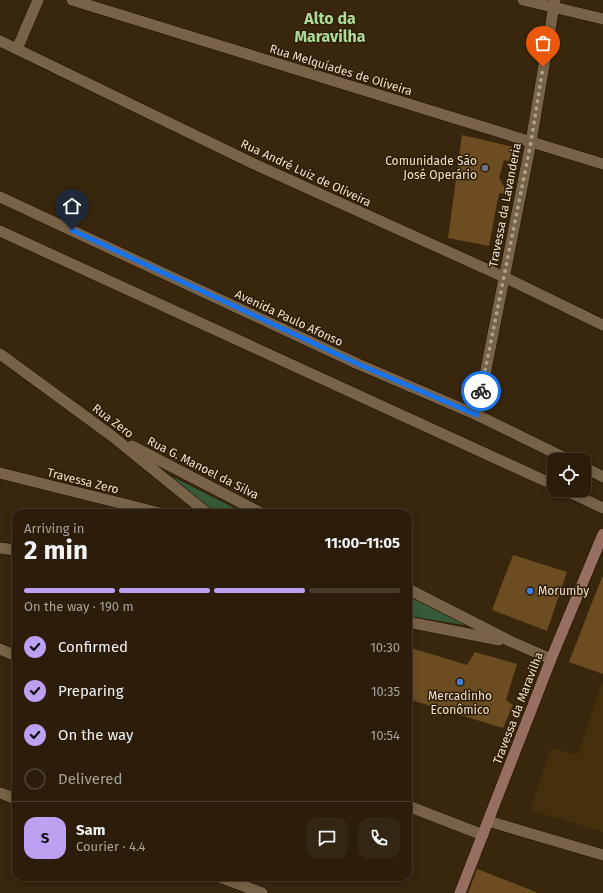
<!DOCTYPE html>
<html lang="en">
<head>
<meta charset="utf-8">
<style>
	body { margin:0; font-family:"Fira Sans",sans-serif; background:#332613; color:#f1f3f6; height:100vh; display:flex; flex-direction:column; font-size:15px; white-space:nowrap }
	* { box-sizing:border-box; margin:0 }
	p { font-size:13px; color:#a6a29c }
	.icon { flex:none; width:22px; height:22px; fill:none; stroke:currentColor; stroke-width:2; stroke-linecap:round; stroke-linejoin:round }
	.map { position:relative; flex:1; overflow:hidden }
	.panel { position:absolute; left:12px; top:509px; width:400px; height:372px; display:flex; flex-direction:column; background:#2b1d0a; border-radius:12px; box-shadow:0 2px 10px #0003,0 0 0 1px #473b2b }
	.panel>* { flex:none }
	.controls { position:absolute; left:547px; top:453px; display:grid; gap:8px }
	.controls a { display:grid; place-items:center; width:44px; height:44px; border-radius:8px; background:#2b1d0a; box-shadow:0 2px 10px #0003,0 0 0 1px #473b2b; font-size:20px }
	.pin { position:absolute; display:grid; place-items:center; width:34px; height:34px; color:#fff; margin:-41px -17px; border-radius:50% 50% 50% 0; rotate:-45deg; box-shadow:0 0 4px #0007 }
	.pin .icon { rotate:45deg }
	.courier { position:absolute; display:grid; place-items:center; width:40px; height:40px; margin:-20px; border:3px solid #1a73e8; border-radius:50%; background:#fff; color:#222; box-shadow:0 1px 5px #0007 }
	.headline em { font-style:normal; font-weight:700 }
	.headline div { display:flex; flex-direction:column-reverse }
	.headline { display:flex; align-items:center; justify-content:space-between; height:68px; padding:0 12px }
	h1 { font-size:26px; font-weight:700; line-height:30px }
	.bar { display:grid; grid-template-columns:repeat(4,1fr); gap:6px 4px; align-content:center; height:48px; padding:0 12px }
	.bar i { height:5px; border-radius:3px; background:#473b2b }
	.bar .on { background:#bca0f2 }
	.bar p { grid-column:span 4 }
	.line { display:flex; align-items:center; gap:10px; padding:0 12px; border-top:1px solid #473b2b }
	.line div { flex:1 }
	.round { display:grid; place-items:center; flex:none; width:42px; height:42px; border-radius:12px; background:#332613 }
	ol { padding:0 12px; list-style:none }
	li { display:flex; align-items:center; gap:12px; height:44px }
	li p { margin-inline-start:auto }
	li .icon { padding:4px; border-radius:50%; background:#bca0f2; color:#111; stroke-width:4 }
	li:last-child { color:#a6a29c }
	li i { width:22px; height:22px; border:2px solid #473b2b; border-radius:50% }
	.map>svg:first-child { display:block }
</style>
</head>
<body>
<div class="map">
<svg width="603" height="893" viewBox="0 0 603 893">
	<rect width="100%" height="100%" fill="#39270d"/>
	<polygon fill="#442e0c" points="603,681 603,832 530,810 551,748 577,755 599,690"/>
	<g fill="#365a39">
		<polygon points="165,473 244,513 215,513"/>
		<polygon points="408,596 465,625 408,616"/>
	</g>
	<g fill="#6b4d21">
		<polygon points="462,135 513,147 509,161 504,160 499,178 509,195 499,193 489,246 448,238"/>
		<polygon points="513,555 567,572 547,631 492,610"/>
		<polygon points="602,577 603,577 603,674 569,662"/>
		<polygon points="408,647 467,665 475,652 517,664 506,700 513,705 503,728 408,699"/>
		<polygon points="477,869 536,892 536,893 468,893"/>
	</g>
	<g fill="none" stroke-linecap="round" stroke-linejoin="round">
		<defs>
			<g id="minor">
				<polyline points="72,0 603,164"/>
				<polyline points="523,0 603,19"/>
				<polyline points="0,41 252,163 504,277 603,325"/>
				<polyline points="17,49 38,0"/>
				<polyline points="0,354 112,436 207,513"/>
				<polyline points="477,415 531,142 555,0"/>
				<polyline points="132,446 261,513"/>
				<polyline points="0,473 160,513"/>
				<polyline points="0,548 16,550"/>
				<polyline points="408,589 512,642 551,659"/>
				<polyline points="408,622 499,640"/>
				<polyline points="0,649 16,656"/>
				<polyline points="408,806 483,835"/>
				<polyline points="488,821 603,855"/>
			</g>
			<g id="tertiary">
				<polyline points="0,197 358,364 477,415 569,460"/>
				<polyline points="0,231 554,485"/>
				<polyline points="584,467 603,477"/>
				<polyline points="565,490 603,508"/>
				<polyline points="0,793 16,799"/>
				<polyline points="220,877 262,893"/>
			</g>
			<polyline id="secondary" points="460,893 551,659 603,534"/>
		</defs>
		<use href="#minor" stroke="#200f00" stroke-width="12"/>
		<use href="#tertiary" stroke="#200f00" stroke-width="12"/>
		<use href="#secondary" stroke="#200f00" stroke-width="12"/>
		<use href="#minor" stroke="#786348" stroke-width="11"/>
		<use href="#tertiary" stroke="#786348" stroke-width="11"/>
		<use href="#secondary" stroke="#966f61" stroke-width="11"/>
	</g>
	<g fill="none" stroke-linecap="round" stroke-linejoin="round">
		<polyline stroke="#aea08d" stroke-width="4" stroke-dasharray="0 7.2" points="481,391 531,142 543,67"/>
		<polyline stroke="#1a73e8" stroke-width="5" points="72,230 358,364 477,415 481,391"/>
	</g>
	<circle fill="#6b7280" stroke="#2f1d04" stroke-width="1.5" cx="485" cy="168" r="4"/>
	<g fill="#3f7fe0" stroke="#2f1d04" stroke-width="1.5">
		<circle cx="530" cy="591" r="4"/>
		<circle cx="460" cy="682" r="4"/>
	</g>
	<g text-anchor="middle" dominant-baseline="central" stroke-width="3" stroke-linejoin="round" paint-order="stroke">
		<g font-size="12" fill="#ede1d2" stroke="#2f1d04">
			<text transform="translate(341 70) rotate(17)">Rua Melquíades de Oliveira</text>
			<text transform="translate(306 173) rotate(25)">Rua André Luiz de Oliveira</text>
			<text transform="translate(505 205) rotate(-79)">Travessa da Lavanderia</text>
			<text transform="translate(289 318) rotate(25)">Avenida Paulo Afonso</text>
			<text transform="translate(113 421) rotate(37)">Rua Zero</text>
			<text transform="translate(203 468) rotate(27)">Rua G. Manoel da Silva</text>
			<text transform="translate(83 481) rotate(14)">Travessa Zero</text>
			<text transform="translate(518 708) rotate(-69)">Travessa da Maravilha</text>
		</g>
		<g font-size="12" fill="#ede1d2" stroke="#2f1d04" text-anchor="end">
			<text x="477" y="161">Comunidade São<tspan x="477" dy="14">José Operário</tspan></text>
			<text x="538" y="591" text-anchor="start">Morumby</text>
			<text x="460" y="696" text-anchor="middle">Mercadinho<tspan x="460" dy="14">Econômico</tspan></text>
		</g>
		<g font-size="16" font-weight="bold" fill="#acda99" stroke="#2f1d04">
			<text x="330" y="18">Alto da<tspan x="330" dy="18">Maravilha</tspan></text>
		</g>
	</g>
</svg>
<div class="controls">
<a><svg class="icon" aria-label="locate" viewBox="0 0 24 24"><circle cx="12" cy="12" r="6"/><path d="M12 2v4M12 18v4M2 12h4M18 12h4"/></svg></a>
</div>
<div class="pin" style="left:543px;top:67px;background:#ea580c"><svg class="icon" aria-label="bag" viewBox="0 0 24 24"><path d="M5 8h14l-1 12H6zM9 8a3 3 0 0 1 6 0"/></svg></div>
<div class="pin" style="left:72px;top:230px;background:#1f2937"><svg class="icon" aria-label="home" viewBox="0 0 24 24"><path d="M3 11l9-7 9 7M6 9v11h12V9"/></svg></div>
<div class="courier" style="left:481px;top:391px"><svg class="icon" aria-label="bike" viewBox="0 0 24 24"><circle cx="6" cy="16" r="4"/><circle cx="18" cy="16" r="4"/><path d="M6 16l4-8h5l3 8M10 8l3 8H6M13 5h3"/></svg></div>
<section class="panel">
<div class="headline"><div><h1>2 min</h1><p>Arriving in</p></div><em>11:00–11:05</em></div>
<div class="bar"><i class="on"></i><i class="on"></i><i class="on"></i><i></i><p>On the way · 190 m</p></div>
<ol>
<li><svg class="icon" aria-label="check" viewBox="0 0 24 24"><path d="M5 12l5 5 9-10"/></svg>Confirmed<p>10:30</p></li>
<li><svg class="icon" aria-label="check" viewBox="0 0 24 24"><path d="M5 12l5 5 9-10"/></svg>Preparing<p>10:35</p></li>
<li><svg class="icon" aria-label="check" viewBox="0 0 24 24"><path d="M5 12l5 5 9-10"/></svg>On the way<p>10:54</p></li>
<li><i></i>Delivered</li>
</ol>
<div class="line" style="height:72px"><b class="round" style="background:#bca0f2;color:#111">S</b><div><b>Sam</b><p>Courier · 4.4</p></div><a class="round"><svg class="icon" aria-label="chat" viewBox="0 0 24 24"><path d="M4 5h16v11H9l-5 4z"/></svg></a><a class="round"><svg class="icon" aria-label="phone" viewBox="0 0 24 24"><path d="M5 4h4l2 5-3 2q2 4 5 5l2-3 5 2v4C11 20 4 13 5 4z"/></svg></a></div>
</section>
</div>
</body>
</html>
